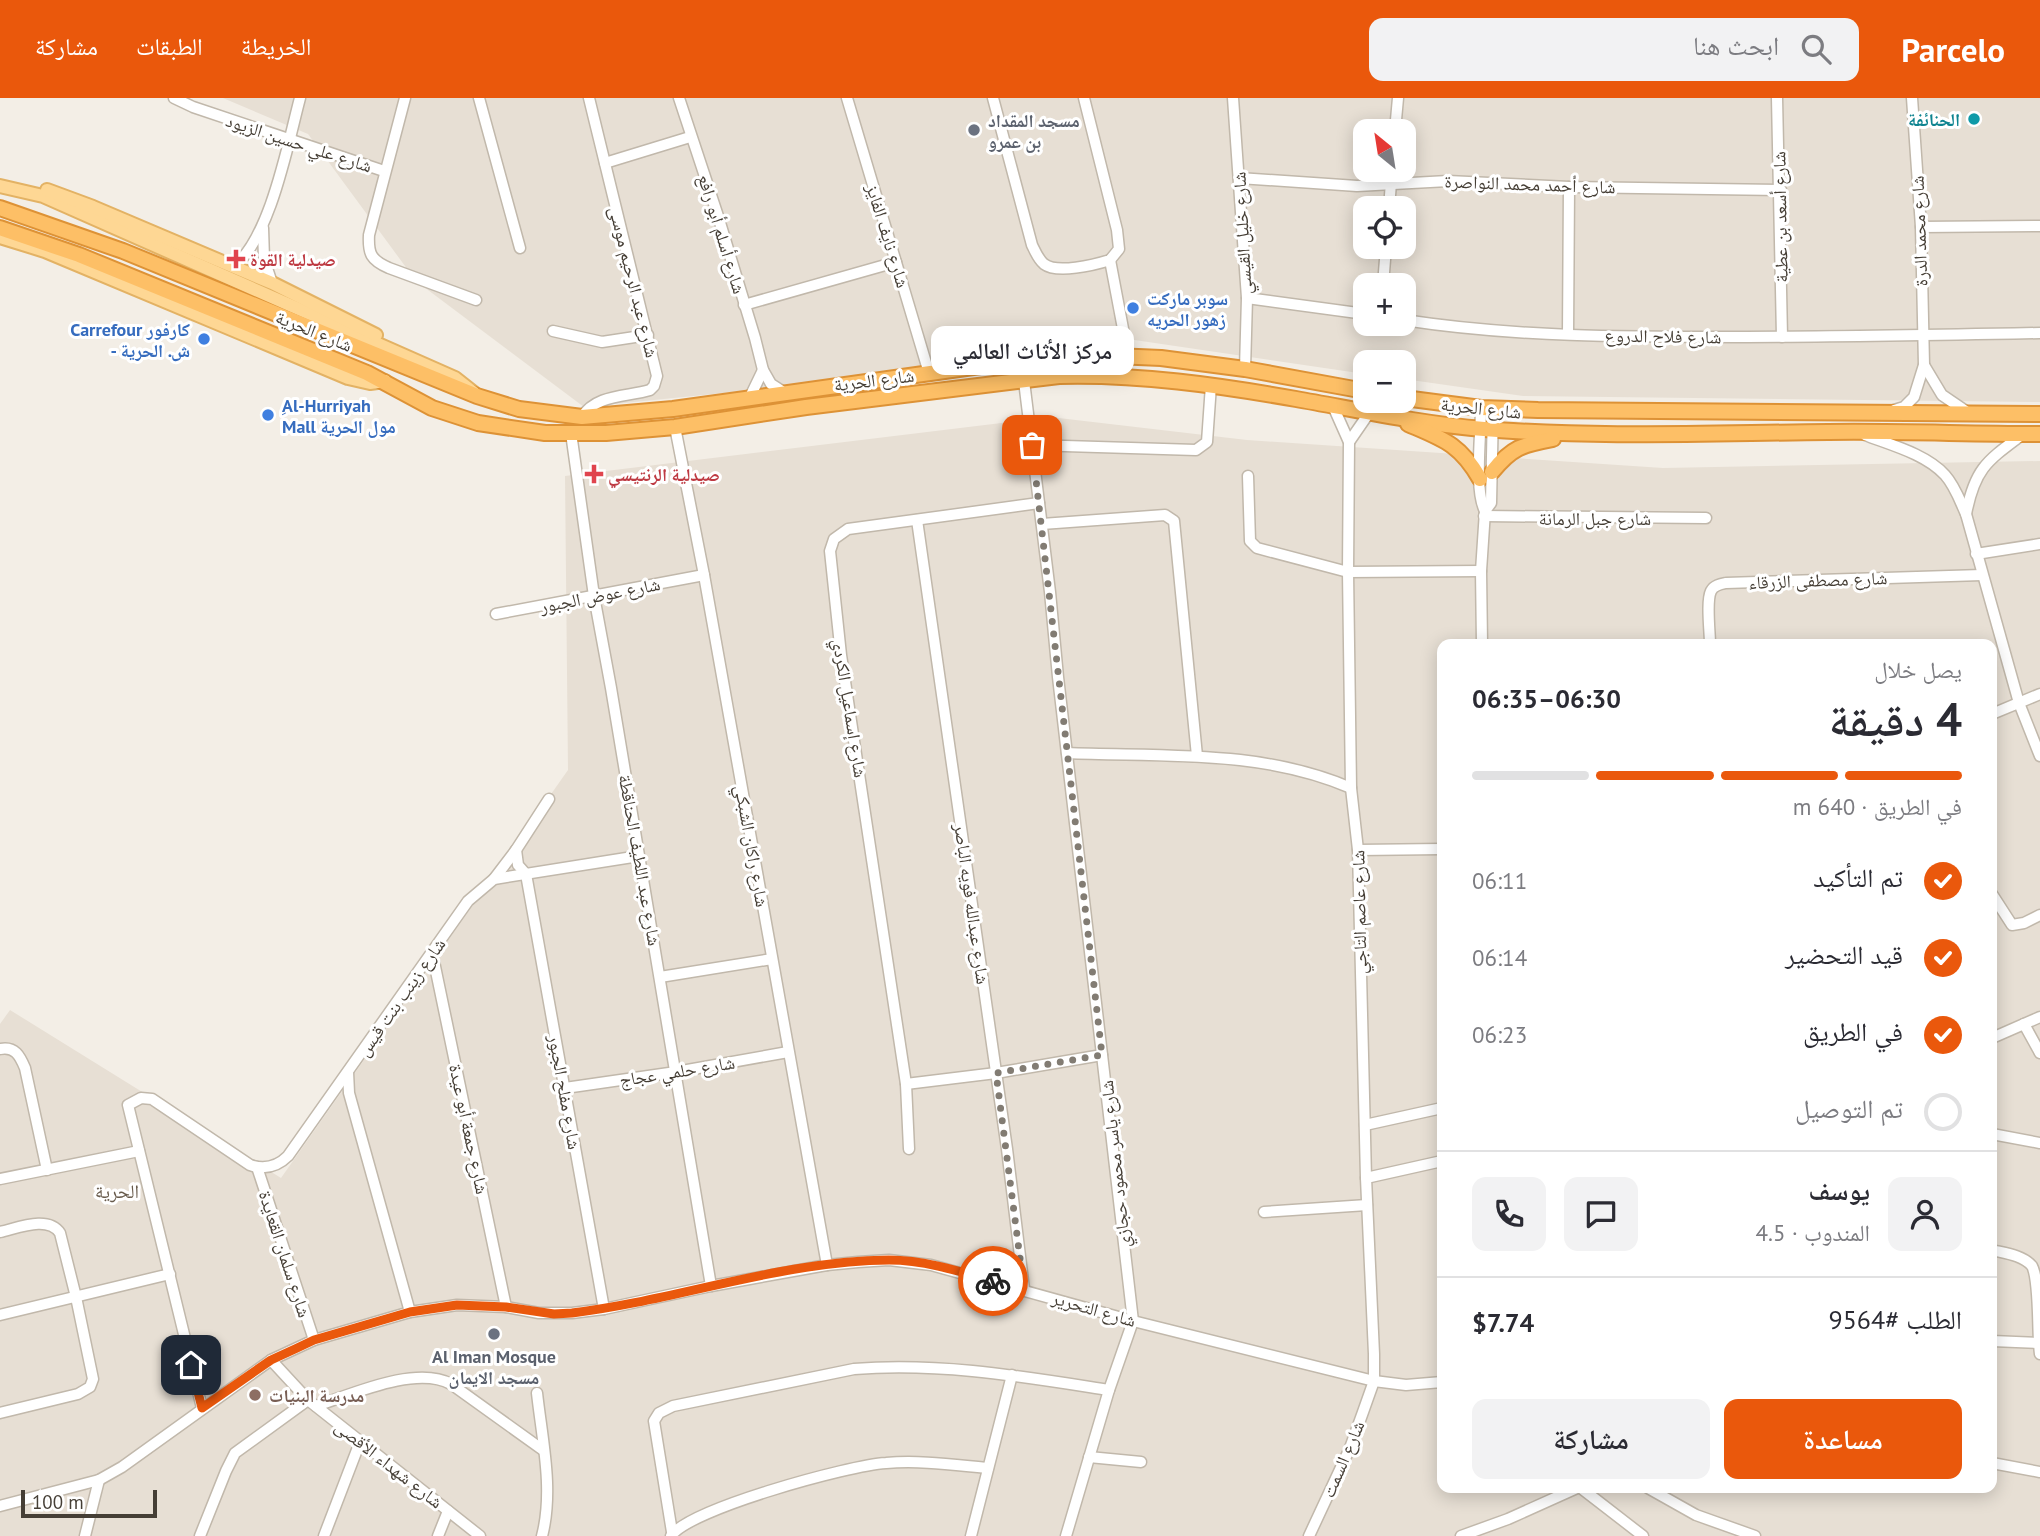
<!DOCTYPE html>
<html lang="ar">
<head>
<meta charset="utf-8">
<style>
	body { margin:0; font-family:"PT Sans","Noto Naskh Arabic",sans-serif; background:#f2f2f3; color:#2b2b33; direction:rtl; height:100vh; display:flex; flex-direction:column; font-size:26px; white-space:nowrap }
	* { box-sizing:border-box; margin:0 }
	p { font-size:23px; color:#7c7c81 }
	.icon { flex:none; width:38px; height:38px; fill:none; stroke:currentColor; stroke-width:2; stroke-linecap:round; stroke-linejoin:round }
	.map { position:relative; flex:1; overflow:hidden; direction:ltr }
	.sheet { position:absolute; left:1437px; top:541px; width:560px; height:854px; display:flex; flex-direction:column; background:#fff; border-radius:14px; box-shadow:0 4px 18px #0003; direction:rtl }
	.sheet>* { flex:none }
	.needle { width:46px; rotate:330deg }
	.buttons { position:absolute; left:1353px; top:21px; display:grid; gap:14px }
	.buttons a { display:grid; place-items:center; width:63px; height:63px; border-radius:14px; background:#fff; box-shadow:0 4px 18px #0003; font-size:35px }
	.scale { position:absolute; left:21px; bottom:18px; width:136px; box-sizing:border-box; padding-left:7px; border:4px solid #453e35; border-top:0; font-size:19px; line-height:24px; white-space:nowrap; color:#453e35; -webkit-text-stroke:5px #fff; paint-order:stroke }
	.pin { position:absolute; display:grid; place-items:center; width:60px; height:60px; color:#fff; margin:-30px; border-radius:14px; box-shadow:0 4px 10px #0006 }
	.courier { position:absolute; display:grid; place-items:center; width:70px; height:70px; margin:-35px; border:5px solid #ea580c; border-radius:50%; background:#fff; color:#222; box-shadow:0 2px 9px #0007 }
	.bubble { position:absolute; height:49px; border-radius:14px; background:#fff; box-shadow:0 4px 18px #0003; font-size:23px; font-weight:600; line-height:49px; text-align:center; direction:rtl }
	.headline em { font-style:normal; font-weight:600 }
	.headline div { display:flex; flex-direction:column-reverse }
	.headline { display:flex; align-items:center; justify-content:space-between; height:119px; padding:0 35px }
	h1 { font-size:46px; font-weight:600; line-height:52px }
	.bar { display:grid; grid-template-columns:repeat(4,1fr); gap:10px 7px; align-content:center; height:84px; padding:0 35px }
	.bar i { height:9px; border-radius:5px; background:#e1e1e2 }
	.bar .selected { background:#ea580c }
	.bar p { grid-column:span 4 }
	.line { display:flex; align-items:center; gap:18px; padding:0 35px; border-top:2px solid #e1e1e2 }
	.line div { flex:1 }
	.round { display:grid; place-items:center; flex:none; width:74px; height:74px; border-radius:14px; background:#f2f2f3 }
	ol { padding:0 35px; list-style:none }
	li { display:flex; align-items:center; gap:21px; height:77px }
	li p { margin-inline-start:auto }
	li .icon { padding:7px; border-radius:50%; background:#ea580c; color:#fff; stroke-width:4 }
	li:last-child { color:#7c7c81 }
	li i { width:38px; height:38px; border:4px solid #e1e1e2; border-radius:50% }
	.button { display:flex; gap:14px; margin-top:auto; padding:14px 35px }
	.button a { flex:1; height:80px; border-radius:14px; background:#ea580c; color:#fff; font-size:28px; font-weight:600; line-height:80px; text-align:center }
	.button a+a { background:#f2f2f3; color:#2b2b33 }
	header { display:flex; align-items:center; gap:42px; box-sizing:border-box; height:98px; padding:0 35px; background:#ea580c; color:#fff }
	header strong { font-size:33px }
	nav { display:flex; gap:38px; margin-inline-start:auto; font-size:24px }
	.search { width:490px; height:63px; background:#f2f2f3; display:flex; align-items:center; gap:18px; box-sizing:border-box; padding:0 24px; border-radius:14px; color:#7c7c81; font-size:26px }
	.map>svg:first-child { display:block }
</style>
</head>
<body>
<header>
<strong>Parcelo</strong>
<div class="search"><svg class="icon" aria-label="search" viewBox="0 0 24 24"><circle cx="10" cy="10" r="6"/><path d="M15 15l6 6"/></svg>ابحث هنا</div>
<nav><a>الخريطة</a><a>الطبقات</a><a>مشاركة</a></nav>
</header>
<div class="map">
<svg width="2040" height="1438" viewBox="0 0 2040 1438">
	<rect width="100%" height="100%" fill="#f3eee6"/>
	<g fill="#e7dfd4" fill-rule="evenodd">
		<path d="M223 0H2040V304L1523 298 1404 281V264H1365V276L1114 239 894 278 584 309 416 183 308 36ZM1365 33H1404V72H1365ZM1365 110H1404V149H1365ZM1365 187H1404V226H1365Z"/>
		<path d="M1050 319 1247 342 1663 370 2040 363V1438H0V926L10 912 281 1080 568 672 565 378ZM1442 546H1992V1390H1442Z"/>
	</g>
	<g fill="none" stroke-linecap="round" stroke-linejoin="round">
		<defs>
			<g id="minor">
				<polyline points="174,0 193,9 384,73"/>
				<path d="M405 0 369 137C368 156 371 162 389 170L476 202"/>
				<polyline points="479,0 520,150"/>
				<polyline points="679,0 718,118 755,240 763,272 771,286 785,295"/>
				<polyline points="847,0 929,275"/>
				<path d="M993 0 1032 147C1035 153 1038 161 1044 166 1057 176 1094 167 1110 162L1119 151 1117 132 1084 0"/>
				<polyline points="1233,0 1247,200 1245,271"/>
				<polyline points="1777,0 1782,239"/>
				<polyline points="1395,33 1398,0"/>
				<polyline points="605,65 690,39"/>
				<polyline points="1239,80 1357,88 1448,83 1569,89 1781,92"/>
				<polyline points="1389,110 1392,72"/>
				<polyline points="1921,129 2040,128"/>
				<polyline points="263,130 264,161 272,185"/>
				<polyline points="1110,162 1128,257"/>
				<path d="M233 169C270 142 288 45 300 0"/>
				<polyline points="1383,187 1386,149"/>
				<polyline points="1247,200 1365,216"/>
				<polyline points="744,207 896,164"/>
				<path d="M1404 222C1514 239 1626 239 1737 239 1838 239 1939 237 2040 235"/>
				<polyline points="553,233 602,244 648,237"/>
				<polyline points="1568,236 1569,89"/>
				<polyline points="1924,267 1942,297 1967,314"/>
				<polyline points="1024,283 1050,494 1058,579 1133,1223 1109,1292 1066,1438"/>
				<polyline points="749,301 763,272"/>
				<path d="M1481 310C1481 336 1474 392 1485 413L1481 473 1482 546"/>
				<polyline points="1894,312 1904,309 1914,299 1924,267 1921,129 1912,0"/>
				<path d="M582 319C596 296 627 299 650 292L654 288 657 278 589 0"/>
				<polyline points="675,329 704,477 827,1167"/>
				<polyline points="571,335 594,498 611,590 711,1188"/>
				<path d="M1865 337C1891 347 1926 356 1945 377 1955 388 1960 403 1966 416L2019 605 2040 658"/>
				<polyline points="1349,344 1369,315"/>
				<polyline points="1032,347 1196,352 1207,344 1211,287"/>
				<polyline points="1248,378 1250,443 1257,450 1348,474 1481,473"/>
				<polyline points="1485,413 1491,405 1493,311"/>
				<path d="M1966 416C1975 370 1987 363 2023 336"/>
				<polyline points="1484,418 1706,420"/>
				<polyline points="917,422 1007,1051 1024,1191"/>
				<polyline points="1042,426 1165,417 1174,423 1197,658"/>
				<polyline points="1976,456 2040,446"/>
				<polyline points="496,516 704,477"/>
				<path d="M1710 546C1710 534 1706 503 1711 493 1714 487 1721 486 1726 485L1982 477"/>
				<polyline points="1992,616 2040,596"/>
				<path d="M1067 655C1162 659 1261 651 1351 690"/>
				<polyline points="516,752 518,767 526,776 604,1211"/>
				<polyline points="1358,752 1442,751"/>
				<polyline points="494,781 516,752 549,701"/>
				<polyline points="1992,796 2012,827 2024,825 2040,817"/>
				<polyline points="432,854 506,1209"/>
				<polyline points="660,879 772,861"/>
				<polyline points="2024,926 2040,955"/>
				<polyline points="1992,940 2040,919"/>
				<path d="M0 951C15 948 20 958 25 970L47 1072"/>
				<polyline points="348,974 349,995 410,1214"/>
				<polyline points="906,986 996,975 1102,957"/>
				<polyline points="565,990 676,974 788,954"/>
				<polyline points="1365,1027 1442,1010"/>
				<polyline points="1992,1036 2040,1045"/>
				<polyline points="909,1051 906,986 841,557 830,453 834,441 848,431 1039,405"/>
				<polyline points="257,1069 314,1242"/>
				<polyline points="1366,1080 1442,1063"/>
				<polyline points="0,1081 139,1053"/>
				<polyline points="1264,1114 1367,1107"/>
				<path d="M0 1134C18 1130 48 1117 60 1135L76 1199 93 1281 90 1289 78 1296 0 1315"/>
				<path d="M1992 1152C2004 1155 2023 1157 2032 1168 2040 1183 2037 1235 2040 1256"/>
				<polyline points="0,1217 170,1176"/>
				<polyline points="1992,1243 2040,1245"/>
				<polyline points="271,1262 308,1302 480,1438"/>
				<path d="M537 1295C542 1341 554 1392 542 1438"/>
				<path d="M316 1308C353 1296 416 1267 451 1286L543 1352"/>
				<path d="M202 1310 128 1007 141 1000 152 1001 250 1067C265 1072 277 1069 288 1058L468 803 494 781 639 758"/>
				<polyline points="1089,1359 1141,1364"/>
				<polyline points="1992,1365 2040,1374"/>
				<polyline points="1581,1390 1643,1438"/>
				<polyline points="1648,1390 1696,1417 1755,1438"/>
				<polyline points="0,1408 99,1382 122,1369 271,1262 314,1242 410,1214 457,1207 506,1209 539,1215 572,1215 604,1211 711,1188 827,1167 858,1164 889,1162 931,1167 1133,1223 1374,1283 1406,1287 1442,1284"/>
				<path d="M672 1434 654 1323 659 1315 673 1308 854 1271C940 1264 1025 1279 1109 1292"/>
				<polyline points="85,1438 99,1382"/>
				<polyline points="200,1438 226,1373 235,1355 308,1302"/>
				<polyline points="324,1438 360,1344"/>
				<polyline points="438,1438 448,1413"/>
				<path d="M671 1438C689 1411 850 1367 886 1365 920 1362 955 1367 988 1370"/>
				<polyline points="971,1438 1012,1277"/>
				<polyline points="1309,1438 1350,1350 1363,1314 1374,1283 1374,1256 1366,1080 1358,752 1351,690 1348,474 1349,344 1333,308"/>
				<polyline points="1461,1438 1508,1421 1577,1390"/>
			</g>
			<g id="major">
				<polyline points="0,88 43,98 455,280 474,295"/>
				<polyline points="47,92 93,109 272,185 376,237"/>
				<polyline points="0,139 45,153 348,280 370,285 385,283"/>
			</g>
			<g id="highway">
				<polyline points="0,110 123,153 477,298 519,311 582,319 673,311 1009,264 1092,257 1161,260 1245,271 1365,293"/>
				<path d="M0 130 79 157 367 275 432 310 478 325 545 335H606L675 329 806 309 1059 278C1139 276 1217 287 1296 301 1358 312 1421 326 1484 331 1599 340 1713 335 1828 334 1899 333 1969 336 2040 336"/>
				<polyline points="1404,300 1481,310 1538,312 2040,316"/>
				<path d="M1408 326C1443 341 1460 346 1480 381"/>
				<path d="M1492 374C1512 349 1522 347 1553 341"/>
			</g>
		</defs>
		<use href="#minor" stroke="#c1b8ab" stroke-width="13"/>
		<use href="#major" stroke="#e3b264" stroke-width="16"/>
		<use href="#highway" stroke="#dd9236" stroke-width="18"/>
		<use href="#minor" stroke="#fff" stroke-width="10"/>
		<use href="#major" stroke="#fed794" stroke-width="12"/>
		<use href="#highway" stroke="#fdbf66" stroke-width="14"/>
	</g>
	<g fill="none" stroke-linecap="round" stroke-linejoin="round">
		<polyline stroke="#827c73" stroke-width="7" stroke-dasharray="0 12.6" points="993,1183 1024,1191 996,975 1102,957 1032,347"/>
		<path stroke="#ea580c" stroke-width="9" d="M191 1267 202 1310 271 1262 295 1251 314 1242 410 1214 457 1207 506 1209 554 1216 572 1215C678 1202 781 1163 889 1162 924 1162 959 1173 993 1183"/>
	</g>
	<circle fill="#0f9aa8" stroke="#fff" stroke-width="2.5" cx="1974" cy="21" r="7"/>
	<g fill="#6b7280" stroke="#fff" stroke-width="2.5">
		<circle cx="974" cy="32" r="7"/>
		<circle cx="494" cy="1236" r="7"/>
	</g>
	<g fill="#e0444e" stroke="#fff" stroke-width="2.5">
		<path d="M232.5 150.5h7v7h7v7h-7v7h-7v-7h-7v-7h7z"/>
		<path d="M590.5 365.5h7v7h7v7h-7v7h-7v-7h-7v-7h7z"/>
	</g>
	<g fill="#3f7fe0" stroke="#fff" stroke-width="2.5">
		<circle cx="1133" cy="210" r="7"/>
		<circle cx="204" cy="241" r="7"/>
		<circle cx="268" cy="317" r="7"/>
	</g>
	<circle fill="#8d6e63" stroke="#fff" stroke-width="2.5" cx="255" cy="1297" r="7"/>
	<g text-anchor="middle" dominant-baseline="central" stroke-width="6" stroke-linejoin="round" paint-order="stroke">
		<g font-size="18" font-weight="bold" fill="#0d838f" stroke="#fff" text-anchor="end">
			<text x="1960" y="21">الحنائفة</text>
		</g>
		<g font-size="18" font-weight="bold" fill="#5b616d" stroke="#fff" text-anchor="start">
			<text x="988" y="22">مسجد المقداد<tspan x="988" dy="21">بن عمرو</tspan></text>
			<text x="494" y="1258" text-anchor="middle">Al Iman Mosque<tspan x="494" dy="21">مسجد الايمان</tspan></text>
		</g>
		<g font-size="18" fill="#453e35" stroke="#fff">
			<text transform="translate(299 45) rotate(18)">شارع علي حسين الزيود</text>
			<text transform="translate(1530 86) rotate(2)">شارع أحمد محمد النواصرة</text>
			<text transform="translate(1780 119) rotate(-91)">شارع أسعد بن عطية</text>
			<text transform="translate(1919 133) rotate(-92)">شارع محمد الدرة</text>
			<text transform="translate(1242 135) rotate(-93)">شارع خليل القيسي</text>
			<text transform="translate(722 136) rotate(73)">شارع أسلم أبو رافع</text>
			<text transform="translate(888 138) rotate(73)">شارع نايف الفايز</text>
			<text transform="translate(634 184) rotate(76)">شارع عبد الرحيم موسى</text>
			<text transform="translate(314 233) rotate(22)">شارع الحرية</text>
			<text transform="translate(1663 238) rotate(1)">شارع فلاح الدروع</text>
			<text transform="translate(874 282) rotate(-7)">شارع الحرية</text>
			<text transform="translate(1481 310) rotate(6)">شارع الحرية</text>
			<text x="1595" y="420">شارع جبل الرمانة</text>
			<text transform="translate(1818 482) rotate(-2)">شارع مصطفى الزرقاء</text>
			<text transform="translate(600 497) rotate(-11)">شارع عوض الجبور</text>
			<text transform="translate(850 610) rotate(81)">شارع إسماعيل الكردي</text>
			<text transform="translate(752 748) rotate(80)">شارع راكان الشبكي</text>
			<text transform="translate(640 762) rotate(80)">شارع عبد اللطيف الحناقطة</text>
			<text transform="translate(972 806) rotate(82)">شارع عبدالله فويه الباصر</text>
			<text transform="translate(1359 814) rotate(-91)">شارع عاصم التاجي</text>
			<text transform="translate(401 899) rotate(-55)">شارع زينب بنت قيس</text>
			<text transform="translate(677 973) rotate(-9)">شارع حلمي عجاج</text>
			<text transform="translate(565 994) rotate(80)">شارع مفلح الجبور</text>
			<text transform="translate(469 1031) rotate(78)">شارع جمعة أبو عيدة</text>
			<text transform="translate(1115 1066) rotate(-96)">شارع ياسر محمود حجازي</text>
			<text transform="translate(285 1156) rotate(72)">شارع سلمان القعايدة</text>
			<text transform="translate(1094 1211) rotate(16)">شارع التحرير</text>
			<text transform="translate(1343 1361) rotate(-67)">شارع السمت</text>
			<text transform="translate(389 1366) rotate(38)">شارع شهداء الأقصى</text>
		</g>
		<g font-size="18" font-weight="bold" fill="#be3a42" stroke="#fff" text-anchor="start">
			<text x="250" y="161">صيدلية القوة</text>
			<text x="608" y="376">صيدلية الرنتيسي</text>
		</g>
		<g font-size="18" font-weight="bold" fill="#366cbe" stroke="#fff" text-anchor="start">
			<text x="1147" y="200">سوبر ماركت<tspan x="1147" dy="21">زهور الحريه</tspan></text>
			<text x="190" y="231" text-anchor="end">Carrefour كارفور<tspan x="190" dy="21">- ش. الحرية</tspan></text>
			<text x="282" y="307">ِAl-Hurriyah<tspan x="282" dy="21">Mall مول الحرية</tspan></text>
		</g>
		<g font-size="18" font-weight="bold" fill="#785e54" stroke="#fff" text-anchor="start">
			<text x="269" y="1297">مدرسة البنيات</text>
		</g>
		<g font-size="19" fill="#685b4c" stroke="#fff">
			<text x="117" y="1093">الحرية</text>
		</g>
	</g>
</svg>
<div class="buttons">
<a><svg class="needle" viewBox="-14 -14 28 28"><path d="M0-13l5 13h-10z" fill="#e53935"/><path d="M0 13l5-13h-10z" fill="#7c7c81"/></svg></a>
<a><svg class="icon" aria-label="locate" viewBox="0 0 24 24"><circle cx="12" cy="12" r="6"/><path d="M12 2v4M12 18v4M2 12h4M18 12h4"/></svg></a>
<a>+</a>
<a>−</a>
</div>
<div class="scale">100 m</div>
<div class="pin" style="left:1032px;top:347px;background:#ea580c"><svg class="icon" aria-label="bag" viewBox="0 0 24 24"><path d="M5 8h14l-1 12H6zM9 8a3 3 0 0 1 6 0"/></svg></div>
<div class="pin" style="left:191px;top:1267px;background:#1f2937"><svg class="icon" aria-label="home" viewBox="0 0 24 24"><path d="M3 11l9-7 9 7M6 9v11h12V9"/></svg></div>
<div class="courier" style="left:993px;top:1183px"><svg class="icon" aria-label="bike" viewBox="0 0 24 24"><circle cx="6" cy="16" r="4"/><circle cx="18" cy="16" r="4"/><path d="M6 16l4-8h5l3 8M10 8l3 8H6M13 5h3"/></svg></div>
<div class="bubble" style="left:931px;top:228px;width:203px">مركز الأثاث العالمي</div>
<section class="sheet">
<div class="headline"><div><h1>4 دقيقة</h1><p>يصل خلال</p></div><em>06:30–06:35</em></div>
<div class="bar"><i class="selected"></i><i class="selected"></i><i class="selected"></i><i></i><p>في الطريق · 640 m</p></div>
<ol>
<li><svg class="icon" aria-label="check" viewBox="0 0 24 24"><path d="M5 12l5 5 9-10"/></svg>تم التأكيد<p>06:11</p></li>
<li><svg class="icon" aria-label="check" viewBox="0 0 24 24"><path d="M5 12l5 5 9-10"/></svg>قيد التحضير<p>06:14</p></li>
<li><svg class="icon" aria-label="check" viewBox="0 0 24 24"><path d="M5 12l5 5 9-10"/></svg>في الطريق<p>06:23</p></li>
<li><i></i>تم التوصيل</li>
</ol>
<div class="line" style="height:126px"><a class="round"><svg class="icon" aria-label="person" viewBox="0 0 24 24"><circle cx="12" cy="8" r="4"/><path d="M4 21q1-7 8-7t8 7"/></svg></a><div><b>يوسف</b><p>المندوب · 4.5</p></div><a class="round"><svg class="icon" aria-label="chat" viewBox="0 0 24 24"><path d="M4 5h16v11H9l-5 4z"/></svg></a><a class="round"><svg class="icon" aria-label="phone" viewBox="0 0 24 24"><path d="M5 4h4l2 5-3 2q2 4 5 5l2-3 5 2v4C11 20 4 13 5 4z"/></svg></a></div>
<div class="line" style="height:91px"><div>الطلب #9564</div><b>$7.74</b></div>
<div class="button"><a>مساعدة</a><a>مشاركة</a></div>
</section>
</div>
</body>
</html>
